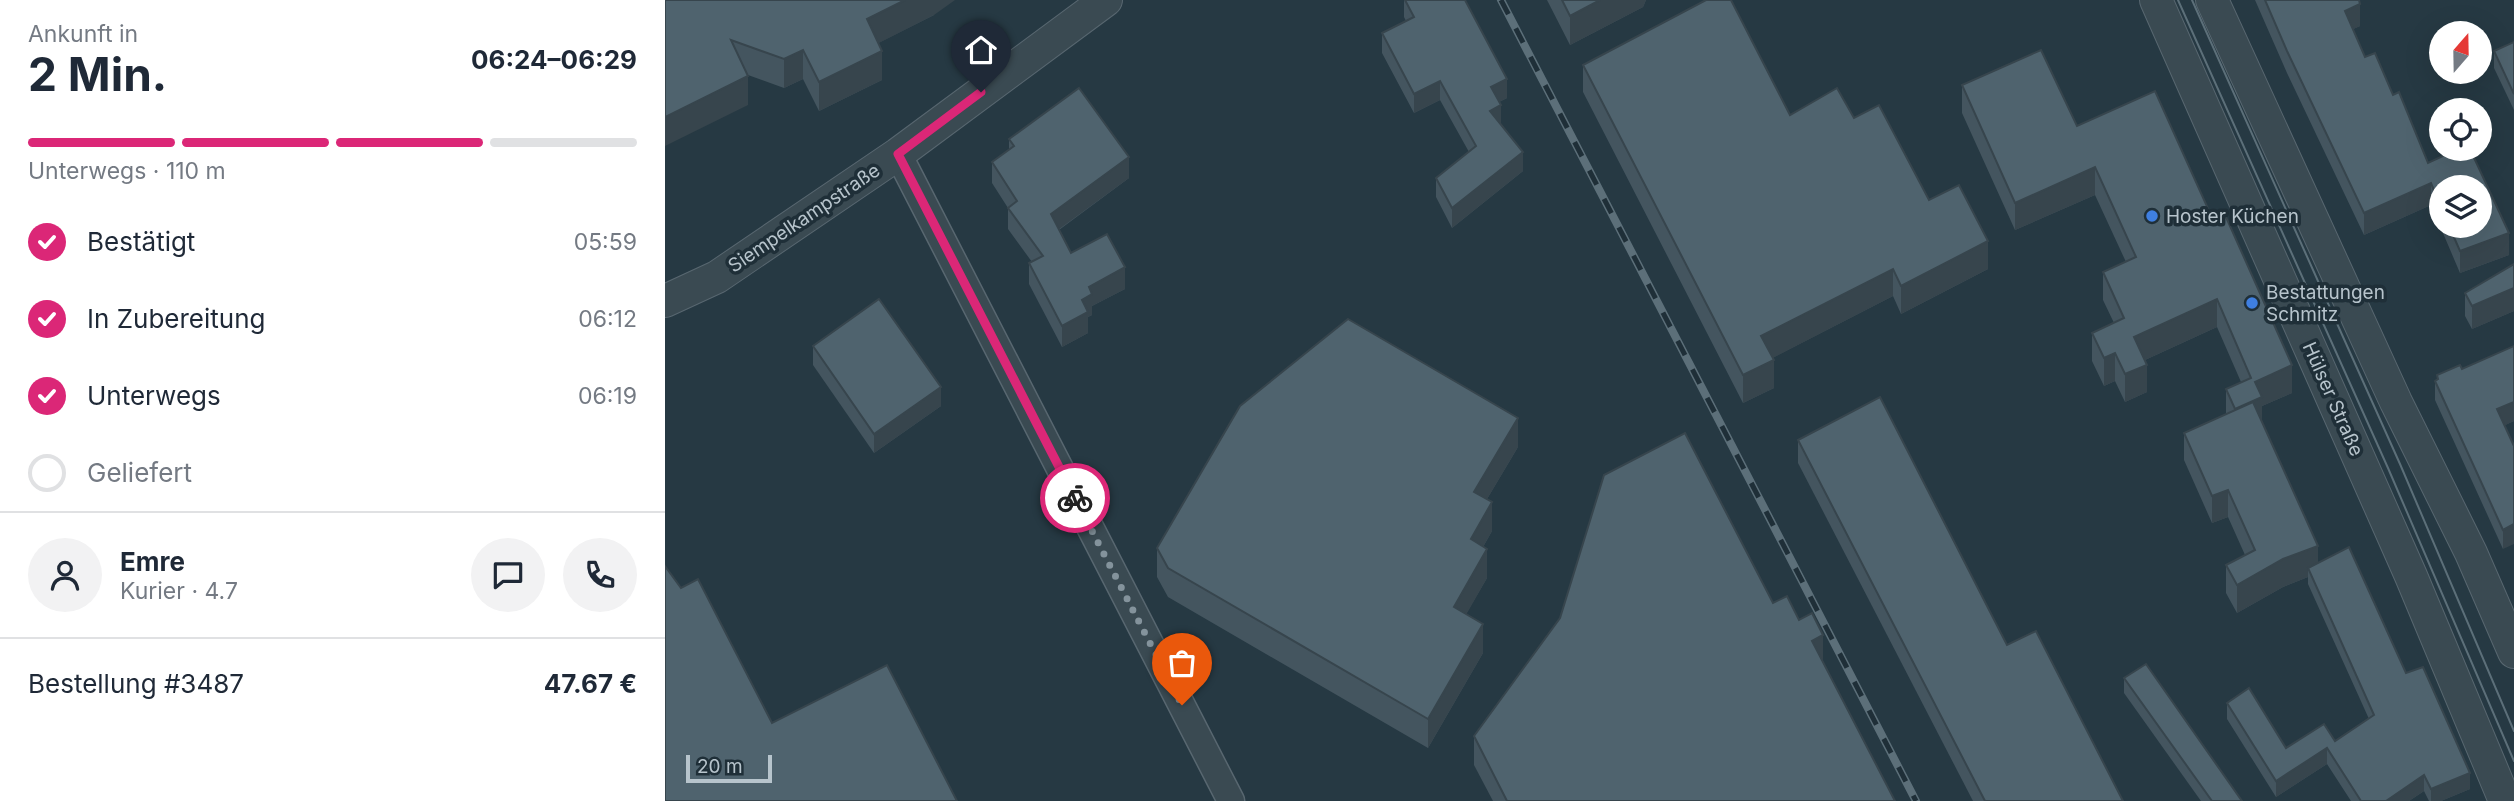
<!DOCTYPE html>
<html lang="de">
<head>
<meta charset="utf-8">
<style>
	body { margin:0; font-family:Inter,sans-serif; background:#f2f2f3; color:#1f2937; height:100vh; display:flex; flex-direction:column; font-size:26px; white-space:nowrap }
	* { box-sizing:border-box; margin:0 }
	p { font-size:23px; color:#747a83 }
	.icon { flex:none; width:38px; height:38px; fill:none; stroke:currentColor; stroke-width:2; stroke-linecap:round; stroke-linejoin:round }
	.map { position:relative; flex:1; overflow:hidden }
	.side { display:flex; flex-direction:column; background:#fff; width:665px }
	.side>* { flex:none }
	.needle { width:46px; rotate:20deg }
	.controls { position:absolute; left:1764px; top:21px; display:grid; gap:14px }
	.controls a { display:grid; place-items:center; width:63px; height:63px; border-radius:50%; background:#fff; box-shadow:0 7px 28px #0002; font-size:35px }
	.scale { position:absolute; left:21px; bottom:18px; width:86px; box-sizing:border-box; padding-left:7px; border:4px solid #b7c4cc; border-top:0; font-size:19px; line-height:24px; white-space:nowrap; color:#b7c4cc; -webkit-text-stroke:5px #1f2f38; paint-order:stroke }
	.pin { position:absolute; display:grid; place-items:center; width:60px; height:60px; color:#fff; margin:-72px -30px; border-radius:50% 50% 50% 0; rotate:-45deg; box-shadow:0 0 7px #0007 }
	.pin .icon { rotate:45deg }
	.courier { position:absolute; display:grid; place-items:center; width:70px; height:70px; margin:-35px; border:5px solid #db2777; border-radius:50%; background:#fff; color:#222; box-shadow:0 2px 9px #0007 }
	.summary em { font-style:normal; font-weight:700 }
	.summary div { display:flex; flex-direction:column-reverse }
	.summary { display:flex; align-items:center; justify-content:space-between; height:119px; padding:0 28px }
	h1 { font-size:46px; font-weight:700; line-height:52px }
	.bar { display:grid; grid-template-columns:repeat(4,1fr); gap:10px 7px; align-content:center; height:84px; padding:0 28px }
	.bar i { height:9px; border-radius:5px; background:#e0e1e3 }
	.bar .current { background:#db2777 }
	.bar p { grid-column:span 4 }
	.line { display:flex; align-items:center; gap:18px; padding:0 28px; border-top:2px solid #e0e1e3 }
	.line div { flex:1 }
	.round { display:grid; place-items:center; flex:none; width:74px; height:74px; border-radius:37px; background:#f2f2f3 }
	ol { padding:0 28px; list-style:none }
	li { display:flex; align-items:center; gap:21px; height:77px }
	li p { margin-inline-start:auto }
	li .icon { padding:7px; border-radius:50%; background:#db2777; color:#fff; stroke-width:4 }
	li:last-child { color:#747a83 }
	li i { width:38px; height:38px; border:4px solid #e0e1e3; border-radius:50% }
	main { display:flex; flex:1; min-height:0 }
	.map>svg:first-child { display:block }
</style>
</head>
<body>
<main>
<section class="side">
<div class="summary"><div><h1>2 Min.</h1><p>Ankunft in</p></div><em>06:24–06:29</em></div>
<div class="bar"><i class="current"></i><i class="current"></i><i class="current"></i><i></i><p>Unterwegs · 110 m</p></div>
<ol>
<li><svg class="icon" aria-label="check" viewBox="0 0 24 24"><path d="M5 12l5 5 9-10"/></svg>Bestätigt<p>05:59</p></li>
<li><svg class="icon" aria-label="check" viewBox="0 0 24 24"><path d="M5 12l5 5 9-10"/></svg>In Zubereitung<p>06:12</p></li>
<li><svg class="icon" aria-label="check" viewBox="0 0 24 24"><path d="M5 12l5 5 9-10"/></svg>Unterwegs<p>06:19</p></li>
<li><i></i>Geliefert</li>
</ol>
<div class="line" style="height:126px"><a class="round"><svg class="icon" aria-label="person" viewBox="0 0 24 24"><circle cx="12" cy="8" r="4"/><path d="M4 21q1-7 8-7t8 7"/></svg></a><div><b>Emre</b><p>Kurier · 4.7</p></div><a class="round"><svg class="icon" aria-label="chat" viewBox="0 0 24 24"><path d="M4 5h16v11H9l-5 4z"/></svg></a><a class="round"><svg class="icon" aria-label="phone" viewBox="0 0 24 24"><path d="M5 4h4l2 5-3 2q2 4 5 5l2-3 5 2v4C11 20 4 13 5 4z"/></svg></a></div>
<div class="line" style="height:91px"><div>Bestellung #3487</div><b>47.67 €</b></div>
</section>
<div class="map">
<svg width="1849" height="801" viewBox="0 0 1849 801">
	<rect width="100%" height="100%" fill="#263943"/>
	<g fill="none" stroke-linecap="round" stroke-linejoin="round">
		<defs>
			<polyline id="minor" points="233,154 566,801"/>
			<g id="tertiary">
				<polyline points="1491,0 1746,576 1840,801"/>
				<polyline points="1547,0 1731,402 1806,553 1849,652"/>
				<polyline points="0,301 52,277 233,154 441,0"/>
			</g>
		</defs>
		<use href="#minor" stroke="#586770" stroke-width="29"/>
		<use href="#tertiary" stroke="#586770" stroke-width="34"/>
		<use href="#minor" stroke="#3a4a52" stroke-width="26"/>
		<use href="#tertiary" stroke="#3a4a52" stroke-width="32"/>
		<g stroke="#5c6f79" stroke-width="2">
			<polyline points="1513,0 1723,468 1849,761"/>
			<polyline points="1527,0 1735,464 1849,731"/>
		</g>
		<defs>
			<polyline id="rail" points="836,0 1251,801"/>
		</defs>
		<use href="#rail" stroke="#5c6f79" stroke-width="8"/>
		<use href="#rail" stroke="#1f2f38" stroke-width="5" stroke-dasharray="16" stroke-linecap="butt"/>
	</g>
	<g fill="#44555f" fill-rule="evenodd">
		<polygon points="0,0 269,15 213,43 217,80 154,111 138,79 119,88 83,75 83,105"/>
		<polygon points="739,0 800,0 842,98 834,102 836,124 858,171 787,228 771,197 771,178 804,152 775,100 749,113 717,53 717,33 741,21 739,17"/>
		<polygon points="882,0 981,0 978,7 905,45"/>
		<path d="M1590 0H1694L1695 26 1688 29 1700 57 1728 95 1763 163 1844 255 1795 273 1766 205 1699 235 1622 73ZM1776 187 1815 226H1776Z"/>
		<polygon points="1849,42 1849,110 1829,68 1829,51"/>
		<polygon points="918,65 1125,115 1189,118 1264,200 1323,269 1236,314 1228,296 1107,358 1109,388 1078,403 918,92"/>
		<polygon points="1297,85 1412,126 1627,393 1597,406 1597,423 1653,563 1741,673 1805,789 1776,801 1764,801 1759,791 1744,801 1686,801 1662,764 1611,797 1562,719 1562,703 1621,748 1670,741 1704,719 1643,584 1643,577 1618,587 1572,613 1561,593 1561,565 1580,555 1563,517 1547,523 1519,460 1519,433 1561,414 1561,389 1576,382 1552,327 1480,360 1482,392 1460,402 1450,381 1439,386 1427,361 1427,333 1449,323 1438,300 1438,272 1461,262 1430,195 1350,230 1297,113"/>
		<polygon points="344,139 464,178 394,230 406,253 460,289 427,306 427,315 423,317 423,333 397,347 364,284 364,263 367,262 343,229 343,208 327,183 327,162 344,150"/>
		<polygon points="1849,264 1849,311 1807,329 1800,316 1800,293"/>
		<polygon points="148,346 276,406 209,453 148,365"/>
		<polygon points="1797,369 1849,421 1840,425 1838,549 1770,400 1770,381 1772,380 1772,375"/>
		<polygon points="1133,440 1342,645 1458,801 1308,801 1133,463"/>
		<polygon points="853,447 822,499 827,531 818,547 822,578 801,614 818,653 763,748 503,597 492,577 492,548"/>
		<polygon points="1108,603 1158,663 1230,801 828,801 809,765 809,736"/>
		<polygon points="1459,678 1577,801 1536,801 1459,693"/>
	</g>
	<g fill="#37454d">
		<polygon points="240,0 290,0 269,15 202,49 202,19"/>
		<polygon points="935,0 981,0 978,7 905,45 905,16"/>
		<polygon points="1695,4 1695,26 1680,33 1680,11"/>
		<polygon points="138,50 138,79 119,88 119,59"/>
		<polygon points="217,51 217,80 154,111 154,82"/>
		<polygon points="83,76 83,105 0,146 0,117"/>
		<polygon points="842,79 842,98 826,106 826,87"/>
		<polygon points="775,81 775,100 749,113 749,94"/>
		<polygon points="836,105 836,125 825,111"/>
		<polygon points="858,152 858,171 787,228 787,208"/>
		<polygon points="464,157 464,178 386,235 386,214"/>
		<polygon points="1430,167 1430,195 1350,230 1350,203"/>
		<polygon points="1766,183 1766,205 1699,235 1699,213"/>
		<polygon points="1844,233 1844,255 1795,273 1795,251"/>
		<polygon points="1323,241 1323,269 1236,314 1236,286"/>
		<polygon points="460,267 460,289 427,306 427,315 423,317 423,333 397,347 397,326 417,300 424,287"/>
		<polygon points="1228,269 1228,296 1096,364 1096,336"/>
		<polygon points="1849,288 1849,311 1807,329 1807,306"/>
		<polygon points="1552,299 1552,327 1469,365 1469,337"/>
		<polygon points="1450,353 1450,381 1439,386 1439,358"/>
		<polygon points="1109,360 1109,388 1078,403 1078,375"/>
		<polygon points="1482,365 1482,392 1460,402 1460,374"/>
		<polygon points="1627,365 1627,393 1597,406 1597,425 1570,437 1590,382"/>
		<polygon points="276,387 276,406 209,453 209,434"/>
		<polygon points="1849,402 1849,421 1832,429 1832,409"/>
		<polygon points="853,418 853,447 809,521 809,492"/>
		<polygon points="1563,490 1563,517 1547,523 1547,496"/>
		<polygon points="827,502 827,531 806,568 806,539"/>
		<polygon points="1849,524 1849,544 1838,549 1838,530"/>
		<polygon points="1653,546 1653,573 1643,568 1643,577 1618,587 1572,613 1572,585 1618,559"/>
		<polygon points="822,549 822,578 789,636 789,607"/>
		<polygon points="818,624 818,653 763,748 763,719"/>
		<polygon points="1158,635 1158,664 1147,641"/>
		<polygon points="1662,748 1662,764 1611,797 1611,781"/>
		<polygon points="1805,773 1805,789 1776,801 1766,801 1766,789"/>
		<polygon points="1759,775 1759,791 1744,801 1721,801"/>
	</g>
	<g fill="#4f636e" stroke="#37454d" stroke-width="2">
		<polygon points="0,0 240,0 202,19 217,51 154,82 138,50 119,59 66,40 83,76 0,117"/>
		<polygon points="740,0 800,0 842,79 826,87 836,105 825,111 858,152 787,208 771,178 811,146 775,81 749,94 717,33 749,17"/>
		<polygon points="897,0 935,0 905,16"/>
		<polygon points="1041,0 1066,0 1125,115 1172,88 1189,118 1214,105 1264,200 1294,185 1323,241 1236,286 1228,269 1096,336 1109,360 1078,375 918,65"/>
		<polygon points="1600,0 1694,0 1695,4 1680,11 1700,57 1710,53 1728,95 1734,92 1763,163 1793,149 1805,149 1844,233 1795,251 1784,226 1815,226 1815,187 1776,187 1776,207 1766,183 1699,213 1622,51"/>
		<polygon points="1849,42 1849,94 1829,51"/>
		<polygon points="1376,50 1412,126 1490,91 1549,222 1561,217 1627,365 1590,382 1597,397 1570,409 1561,389 1586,378 1552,299 1469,337 1482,365 1460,374 1450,353 1439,358 1427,333 1459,318 1438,272 1471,257 1430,167 1350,203 1297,85"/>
		<polygon points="414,88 464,157 386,214 406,253 442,234 460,267 424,287 427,294 417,300 423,312 397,326 364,263 378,256 343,208 352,201 327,162 349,146 344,139"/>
		<polygon points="1849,264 1849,288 1807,306 1800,293"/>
		<polygon points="214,299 276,387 209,434 148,346"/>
		<polygon points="683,319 853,418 809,492 827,502 806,539 822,549 789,607 818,624 763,719 503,568 492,548 575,406"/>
		<polygon points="1849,346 1849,402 1832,409 1849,446 1849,524 1838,530 1770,381 1773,379 1772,375 1795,365 1797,369"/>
		<polygon points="1215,397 1342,645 1371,631 1458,801 1320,801 1133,440"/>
		<polygon points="1588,402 1653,546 1618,559 1572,585 1561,565 1590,550 1563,490 1547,496 1519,433"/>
		<polygon points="1020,433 1108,603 1122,596 1134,620 1147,613 1158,635 1147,641 1230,801 842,801 809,736 895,618 939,475"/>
		<polygon points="1684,547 1741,673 1758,667 1805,773 1766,789 1759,775 1721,801 1696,801 1662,748 1611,781 1562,703 1584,688 1621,748 1659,724 1670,741 1709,715 1643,568"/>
		<polygon points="0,566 16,588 33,579 107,723 222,665 292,801 0,801"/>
		<polygon points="1481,664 1577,801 1547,801 1459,678"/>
	</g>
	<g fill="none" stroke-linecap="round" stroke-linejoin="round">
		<polyline stroke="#84939c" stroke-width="7" stroke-dasharray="0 12.6" points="410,498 517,705"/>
		<polyline stroke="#db2777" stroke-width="9" points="316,92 233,154 410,498"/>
	</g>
	<g fill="#3f7fe0" stroke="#1f2f38" stroke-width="2.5">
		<circle cx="1487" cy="216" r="7"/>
		<circle cx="1587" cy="303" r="7"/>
	</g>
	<g text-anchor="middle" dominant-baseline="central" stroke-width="7" stroke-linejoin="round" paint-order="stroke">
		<g font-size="19" fill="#b7c4cc" stroke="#1f2f38" text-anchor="start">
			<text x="1501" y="216">Hoster Küchen</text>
			<text x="1601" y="292">Bestattungen<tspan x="1601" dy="22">Schmitz</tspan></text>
		</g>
		<g font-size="19" fill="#b7c4cc" stroke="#1f2f38">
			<text transform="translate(139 218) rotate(-34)">Siempelkampstraße</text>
			<text transform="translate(1668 399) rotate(66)">Hülser Straße</text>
		</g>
	</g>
</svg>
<div class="controls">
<a><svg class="needle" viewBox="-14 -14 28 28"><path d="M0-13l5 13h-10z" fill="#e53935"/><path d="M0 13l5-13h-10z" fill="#747a83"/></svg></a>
<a><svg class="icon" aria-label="locate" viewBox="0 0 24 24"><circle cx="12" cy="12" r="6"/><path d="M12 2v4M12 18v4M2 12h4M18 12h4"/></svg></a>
<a><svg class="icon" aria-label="layers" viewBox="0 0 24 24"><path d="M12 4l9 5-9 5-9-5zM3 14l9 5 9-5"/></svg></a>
</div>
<div class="scale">20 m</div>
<div class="pin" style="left:517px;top:705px;background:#ea580c"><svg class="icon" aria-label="bag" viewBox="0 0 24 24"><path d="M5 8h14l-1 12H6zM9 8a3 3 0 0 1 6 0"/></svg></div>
<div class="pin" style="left:316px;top:92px;background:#1f2937"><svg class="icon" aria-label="home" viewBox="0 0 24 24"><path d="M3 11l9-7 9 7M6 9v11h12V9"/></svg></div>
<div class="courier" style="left:410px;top:498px"><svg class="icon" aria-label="bike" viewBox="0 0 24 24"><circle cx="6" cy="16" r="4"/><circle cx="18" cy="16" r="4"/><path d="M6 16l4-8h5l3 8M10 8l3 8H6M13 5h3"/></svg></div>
</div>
</main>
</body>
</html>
